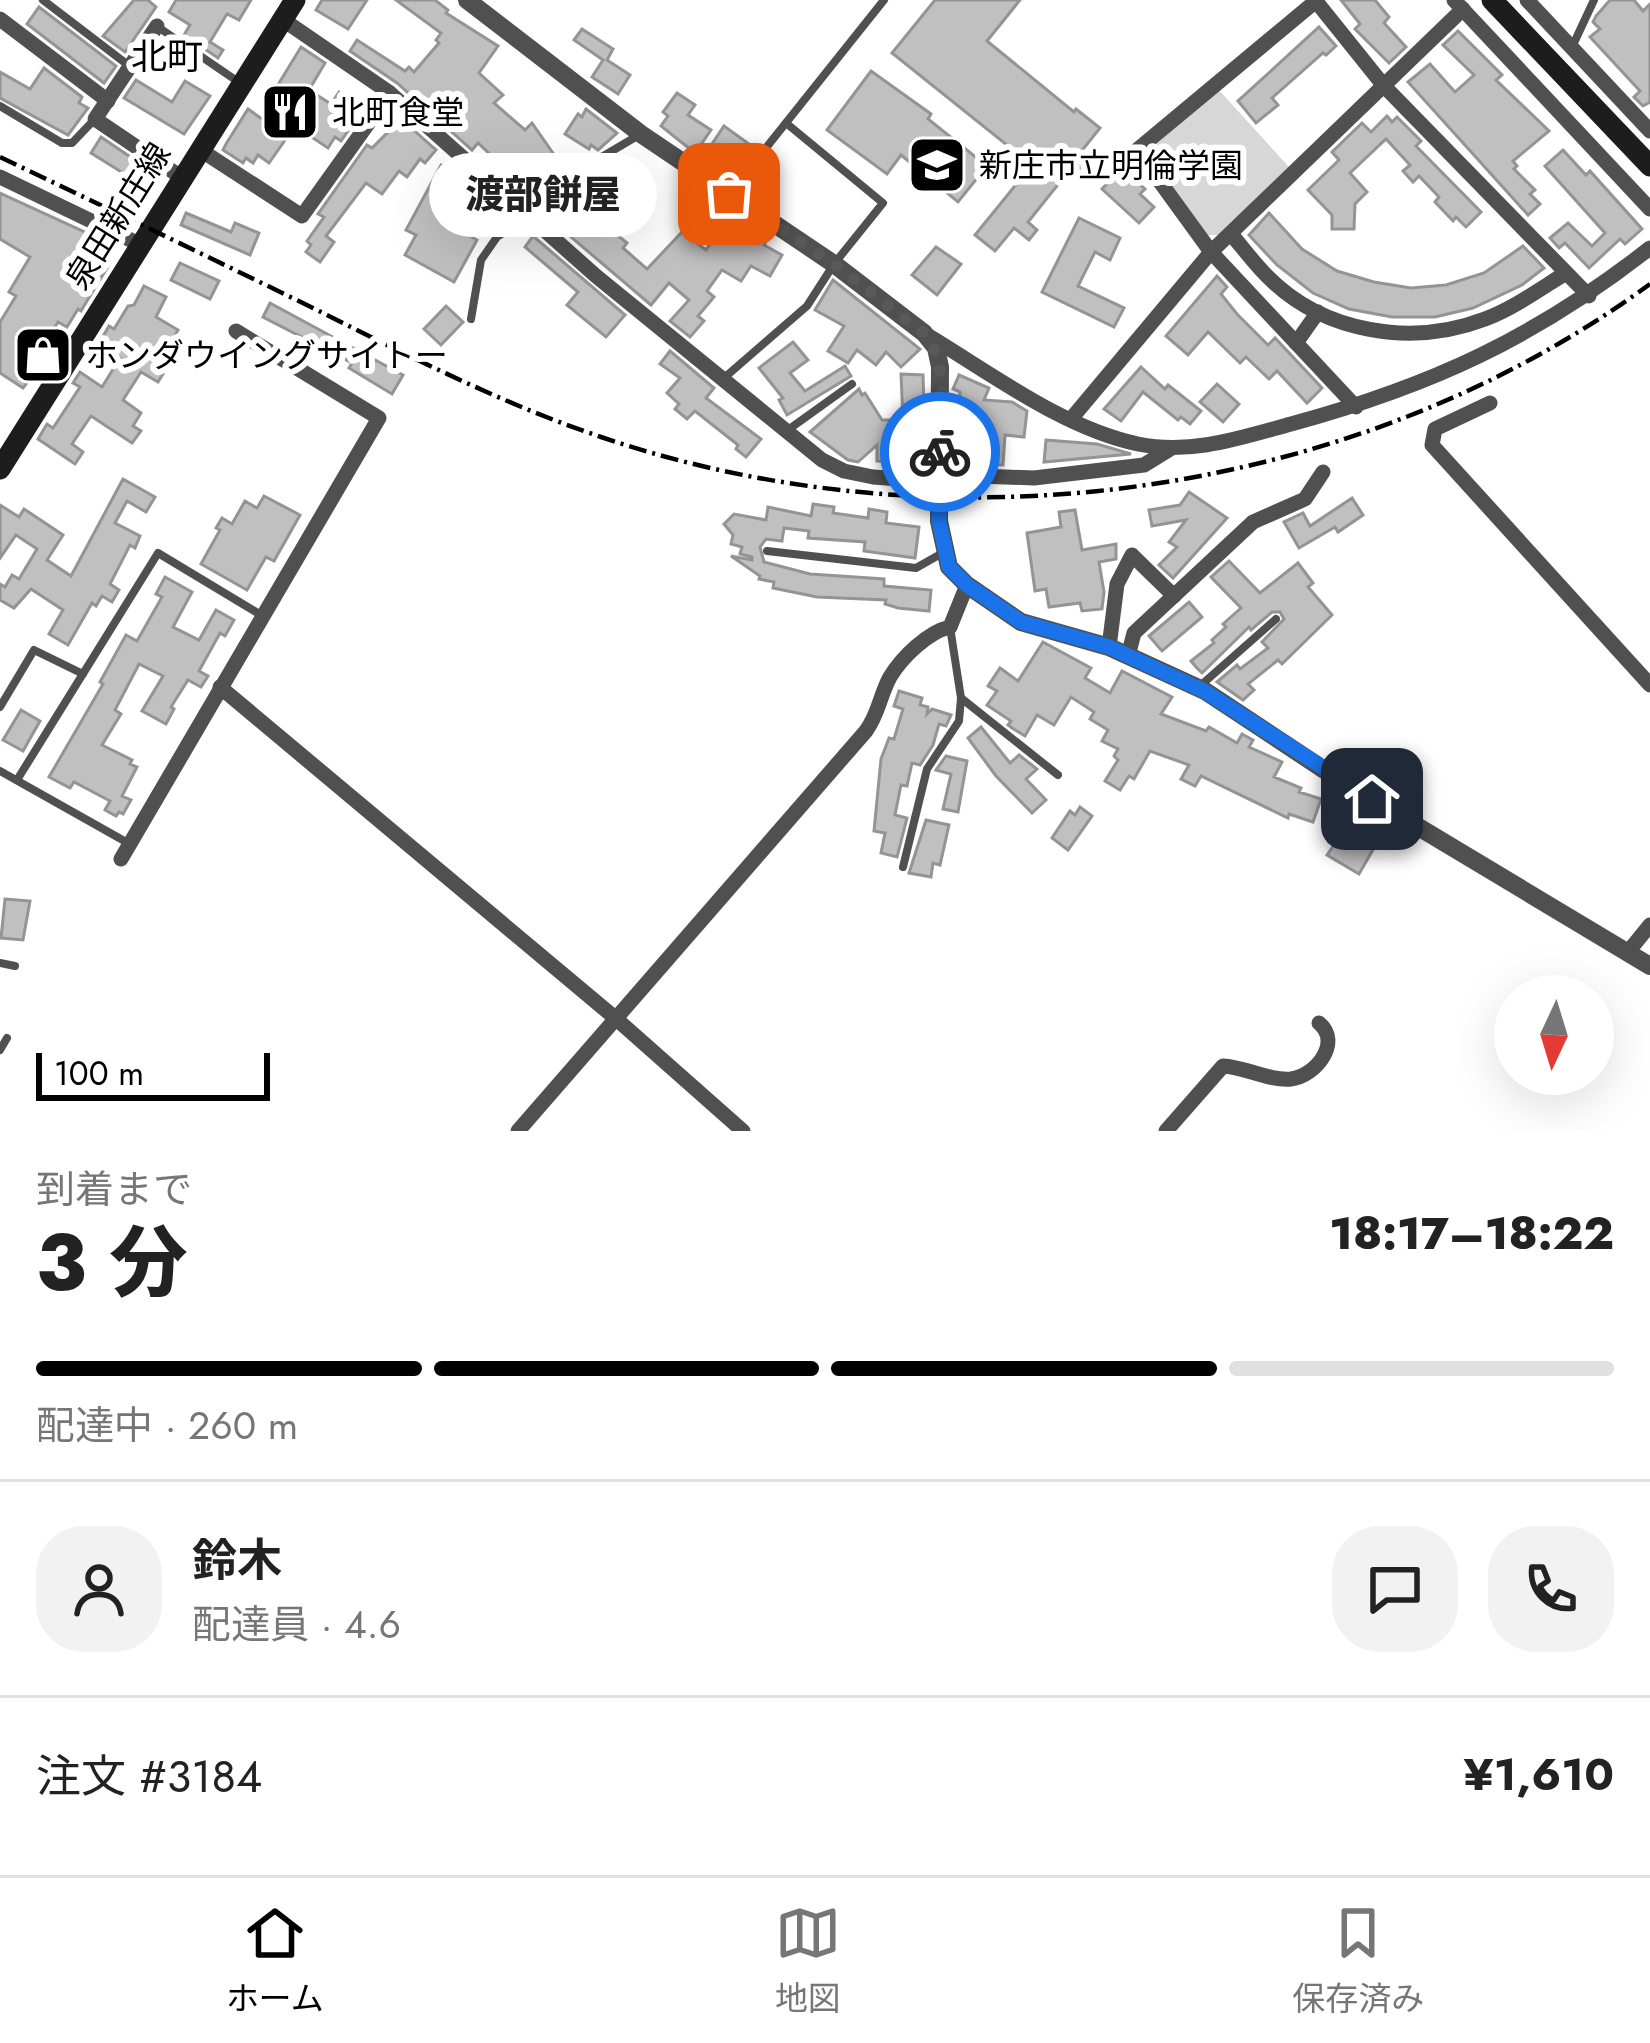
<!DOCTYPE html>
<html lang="ja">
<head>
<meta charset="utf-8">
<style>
	body { margin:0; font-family:Jost,"Noto Sans JP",sans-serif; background:#f2f2f2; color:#222; height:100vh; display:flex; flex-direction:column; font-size:45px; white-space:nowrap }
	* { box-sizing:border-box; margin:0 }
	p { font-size:39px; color:#767676 }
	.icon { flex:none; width:66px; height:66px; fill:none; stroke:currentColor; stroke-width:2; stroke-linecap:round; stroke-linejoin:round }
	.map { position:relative; height:1131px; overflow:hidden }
	.drawer { display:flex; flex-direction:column; background:#fff; flex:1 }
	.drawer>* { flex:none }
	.needle { width:78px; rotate:184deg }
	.fabs { position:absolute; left:1494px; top:975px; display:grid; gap:24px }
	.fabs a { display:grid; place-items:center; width:120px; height:120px; border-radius:50%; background:#fff; box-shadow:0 12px 48px #0002; font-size:60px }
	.scale { position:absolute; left:36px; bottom:30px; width:234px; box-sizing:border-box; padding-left:12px; border:6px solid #000; border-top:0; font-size:33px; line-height:42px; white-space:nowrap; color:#000; -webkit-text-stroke:9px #fff; paint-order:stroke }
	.pin { position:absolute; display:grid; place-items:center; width:102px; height:102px; color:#fff; margin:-51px; border-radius:24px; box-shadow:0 6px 18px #0006 }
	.courier { position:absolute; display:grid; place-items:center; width:120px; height:120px; margin:-60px; border:9px solid #1a73e8; border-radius:50%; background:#fff; color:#222; box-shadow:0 3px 15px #0007 }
	.bubble { position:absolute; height:84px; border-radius:42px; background:#fff; box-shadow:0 12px 48px #0002; font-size:39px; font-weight:800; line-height:84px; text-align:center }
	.headline em { font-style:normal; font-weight:800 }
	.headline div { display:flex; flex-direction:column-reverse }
	.headline { display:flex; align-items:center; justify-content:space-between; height:204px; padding:0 36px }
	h1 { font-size:78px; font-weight:800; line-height:90px }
	.bar { display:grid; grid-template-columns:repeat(4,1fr); gap:18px 12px; align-content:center; height:144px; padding:0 36px }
	.bar i { height:15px; border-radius:9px; background:#e0e0e0 }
	.bar .on { background:#000 }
	.bar p { grid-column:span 4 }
	.line { display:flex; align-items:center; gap:30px; padding:0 36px; border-top:3px solid #e0e0e0 }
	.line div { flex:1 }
	.round { display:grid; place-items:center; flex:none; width:126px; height:126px; border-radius:48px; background:#f2f2f2 }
	.dock { display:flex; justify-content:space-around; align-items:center; height:168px; border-top:3px solid #e0e0e0; background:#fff; font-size:33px; color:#767676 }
	.dock a { display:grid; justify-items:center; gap:6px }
	.dock .on { color:#000 }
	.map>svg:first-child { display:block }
</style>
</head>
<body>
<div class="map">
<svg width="1650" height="1131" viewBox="0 0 1650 1131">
	<rect width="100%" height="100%" fill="#fff"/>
	<polygon fill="#d7d7d7" points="1218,89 1289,167 1220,235 1208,235 1154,160 1153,147"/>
	<g fill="#c0c0c0" stroke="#949494" stroke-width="3">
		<polygon points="134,0 148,0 156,7 125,52 103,36"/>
		<polygon points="176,0 251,0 239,20 227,14 210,42 223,50 218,58 184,35 190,25 169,12"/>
		<polygon points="322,0 367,0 348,29 316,10"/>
		<polygon points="396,0 435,0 448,10 446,13 498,46 479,73 503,95 494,103 525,130 532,123 562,166 547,176 555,182 532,203 494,170 500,164 478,143 472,150 397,83 350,51 357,40 405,71 409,67 414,72 439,43 436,40 441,33"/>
		<polygon points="935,0 1020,0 987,41 1074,112 1076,109 1100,128 1080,153 1092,163 1082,175 1072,167 1028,222 1037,230 1029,240 1014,228 995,251 975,235 1032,165 892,53"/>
		<polygon points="1341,0 1375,0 1389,17 1384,23 1406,47 1389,63 1355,29 1360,24"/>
		<polygon points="1610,0 1634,0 1643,11 1650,4 1650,102 1643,106 1634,97 1640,91 1590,37 1600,29 1593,22 1596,16"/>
		<polygon points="39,7 116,66 104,83 27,24"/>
		<polygon points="1319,27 1336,46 1326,55 1323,53 1272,98 1278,105 1256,123 1238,101"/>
		<polygon points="582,29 613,49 607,60 630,75 618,94 592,77 603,60 574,40"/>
		<polygon points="1458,31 1502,75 1496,80 1549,131 1513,161 1517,166 1514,169 1535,190 1530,194 1540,204 1528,215 1408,82 1430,64 1455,92 1474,75 1443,45"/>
		<polygon points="301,47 325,63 309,90 331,104 339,92 358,105 342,127 348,131 341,141 335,137 328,148 295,126 269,163 258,155 253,163 246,158 243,163 223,150 226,144 248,109 269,124 291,91 279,83"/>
		<polygon points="44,68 82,97 79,103 88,108 68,135 0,98 0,72 30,89"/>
		<polygon points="871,71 931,114 928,119 987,166 958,202 901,155 887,174 827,130"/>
		<polygon points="136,80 172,102 185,81 210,96 184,134 124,98"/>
		<polygon points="677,93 695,105 688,115 711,130 695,153 661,126 668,116 663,112"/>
		<polygon points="586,109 617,133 598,150 591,145 589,149 565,134 578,114 582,117"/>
		<polygon points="1387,116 1392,122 1397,117 1421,141 1416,146 1481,212 1466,227 1456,217 1453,221 1435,202 1439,197 1419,176 1413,182 1403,171 1410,165 1386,139 1350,173 1367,192 1355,204 1354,229 1332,229 1332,215 1308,190 1339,160 1332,152 1362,123 1371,132"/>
		<polygon points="401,119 436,150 425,163 420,159 407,177 399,171 382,194 366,183 326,236 334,242 320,262 306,252 311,245 307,241 324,217 318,214 367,145 372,148"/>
		<polygon points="724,126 749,144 737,160 742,163 732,177 718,167 727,155 712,144"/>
		<polygon points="101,137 148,169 139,183 91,153"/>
		<polygon points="1563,150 1586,175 1590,171 1642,229 1625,244 1620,239 1589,268 1565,243 1559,248 1550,238 1568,223 1592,246 1605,233 1545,166"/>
		<polygon points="441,165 479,188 457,229 477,240 454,282 405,255 416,235 406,230"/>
		<polygon points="1122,168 1145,189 1140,194 1154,207 1139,223 1102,189"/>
		<polygon points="568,192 586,204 590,201 600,214 622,195 635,209 611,230 627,243 623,248 647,269 682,232 706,250 721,227 700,211 711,197 768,238 764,245 782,255 770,276 751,266 741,281 722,270 707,291 714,297 698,316 704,321 690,337 670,321 689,300 669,283 651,305 544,214"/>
		<polygon points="0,193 115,246 106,261 110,263 81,311 78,309 67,327 58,322 46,342 54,347 23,388 0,373 0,322 16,296 9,292 30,257 0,239"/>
		<polygon points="186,213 231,232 235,223 259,233 250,255 181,225"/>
		<polygon points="1269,213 1302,249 1337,271 1374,282 1411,288 1446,285 1484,273 1523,246 1544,268 1522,285 1473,308 1435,317 1392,317 1349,309 1313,293 1277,265 1249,235"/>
		<polygon points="1079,218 1120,238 1110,260 1095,252 1078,286 1124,308 1114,327 1042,292"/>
		<polygon points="533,236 625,315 606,337 567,305 578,292 525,247"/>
		<polygon points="936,247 961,264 937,295 912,275"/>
		<polygon points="180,263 219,281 210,299 171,280"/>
		<polygon points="1217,276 1227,287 1221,294 1237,314 1268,345 1275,338 1322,388 1307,403 1277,371 1269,379 1246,357 1240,363 1208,332 1188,355 1166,336"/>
		<polygon points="833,280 920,349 901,367 886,352 876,365 857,350 848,363 828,351 844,326 815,310"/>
		<polygon points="144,286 166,297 156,317 178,330 168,348 171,350 166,358 171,361 158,382 141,372 123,400 141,413 133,426 141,431 132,443 91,416 72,444 83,452 75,464 38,439 47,424 53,428 80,387 73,383 80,372 102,387 120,358 98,345 109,326 114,329 128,306 134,305"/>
		<polygon points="270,303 403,375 392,394 349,368 352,363 263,317"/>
		<polygon points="446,306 463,322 441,345 424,329"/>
		<polygon points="793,342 808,360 790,373 805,391 845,366 851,376 787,415 779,400 783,398 759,368"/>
		<polygon points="670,351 714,388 706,398 761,439 746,457 736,449 738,445 695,411 687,419 675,409 679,404 667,393 680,378 660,364"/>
		<polygon points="1141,367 1165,389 1168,385 1201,411 1190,424 1181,417 1178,420 1143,392 1121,421 1104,409"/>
		<polygon points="901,374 923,375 926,464 877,461 877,445 858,462 848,460 810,432 859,389 862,395 865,393 882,420 903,420"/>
		<polygon points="959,375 989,388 984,400 1012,402 1027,411 1024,437 1005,435 1003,465 955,463 960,392 953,389"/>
		<polygon points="1217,384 1239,404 1223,422 1200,402"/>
		<polygon points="1046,440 1097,444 1131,454 1044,462"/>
		<polygon points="123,479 155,497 146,512 127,501 115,523 140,536 135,548 130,545 110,584 119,590 112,602 102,596 96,606 92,603 68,645 49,634 63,610 31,589 14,608 0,600 0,584 5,587 12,575 19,579 37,549 16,535 0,558 0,505 19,517 24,509 63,535 47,560 71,576"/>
		<polygon points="1189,492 1227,518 1173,578 1159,565 1177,547 1169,542 1186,520 1152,526 1149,510 1180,505"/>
		<polygon points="264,496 300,515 274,561 266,557 247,590 201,564 220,530 216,528 222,518 232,524 245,501 257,508"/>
		<polygon points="1352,498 1363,515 1338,532 1335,527 1299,548 1284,522 1303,513 1310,526"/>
		<polygon points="813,504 834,507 833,513 868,518 869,509 887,512 886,523 919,527 915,558 864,551 865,542 808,538 809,531 784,528 782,541 766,539 760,547 764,562 810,574 884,579 884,586 931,590 929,611 898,608 885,604 886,600 817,597 773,588 774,582 759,579 760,576 731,556 752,560 752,557 740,554 742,547 731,544 733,535 724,524 734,514 766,520 768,507 811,516"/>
		<polygon points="1075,510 1082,550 1116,544 1116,559 1099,562 1104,592 1102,609 1082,611 1080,603 1049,607 1046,589 1035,591 1027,533 1061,527 1059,512"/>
		<polygon points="1229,561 1260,593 1298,563 1313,583 1308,587 1332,615 1282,664 1278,660 1248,684 1254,690 1243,700 1217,682 1237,665 1240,669 1268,648 1262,642 1284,619 1280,612 1272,612 1251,630 1249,627 1202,673 1196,667 1191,661 1214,643 1212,640 1226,627 1223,624 1241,608 1211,577"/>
		<polygon points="165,577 192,592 173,627 199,640 216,610 234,620 225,636 220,633 199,671 208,676 201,687 188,680 171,707 174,709 166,724 142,711 163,676 139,664 115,710 121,714 102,745 132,760 130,764 137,767 122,796 131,800 123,814 119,812 116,816 105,810 110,801 74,782 70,788 49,777 103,684 100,682 126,635 137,641 162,597 156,594"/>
		<polygon points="1189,602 1202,617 1162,651 1149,636"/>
		<polygon points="1043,642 1091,668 1085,678 1110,693 1122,671 1172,697 1161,714 1206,731 1209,727 1237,743 1242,734 1253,740 1249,747 1282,762 1274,777 1301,788 1299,792 1321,799 1313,822 1289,814 1288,818 1201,776 1195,786 1181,779 1189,765 1150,751 1134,779 1129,776 1120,790 1105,781 1118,760 1114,756 1118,749 1102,741 1108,730 1090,719 1094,712 1071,697 1054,725 1037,715 1025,736 1012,728 1008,725 1011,721 987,705 997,691 988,686 1000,668 1018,681"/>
		<polygon points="899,691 922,698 920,705 928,707 927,714 932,709 951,715 946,726 939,724 933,745 920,765 912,763 907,786 901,785 895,815 907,818 897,857 881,853 885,833 874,831 881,759 889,738 894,739 903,709 894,706"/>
		<polygon points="21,710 40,721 23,751 3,740"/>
		<polygon points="981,727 1010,763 1019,755 1037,769 1026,779 1046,800 1032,813 996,776 968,738"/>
		<polygon points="946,756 967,761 958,812 943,809 951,774 936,770"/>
		<polygon points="1080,807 1092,816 1068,850 1052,838 1070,811 1075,815"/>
		<polygon points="1371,816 1397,830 1388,846 1378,841 1359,874 1327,855 1334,845 1329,842 1336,830 1343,834 1346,829 1359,837"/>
		<polygon points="926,820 949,825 940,865 933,863 931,877 909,873"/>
		<polygon points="5,899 30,901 23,940 1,938"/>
	</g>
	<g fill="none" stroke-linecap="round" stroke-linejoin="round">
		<g stroke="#505050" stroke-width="8">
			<polyline points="43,0 128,65"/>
			<polyline points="158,27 240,83"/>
			<polyline points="1573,45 1594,0"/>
			<polyline points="0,106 62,143 72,143 95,119"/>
			<polyline points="730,193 884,0"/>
			<polyline points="471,319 481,260 497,237 529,216 583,168 639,135"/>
			<polyline points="724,378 807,306 834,264 883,203 786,123"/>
			<polyline points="785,432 852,384"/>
			<polyline points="767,551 916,568 946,551"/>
			<polyline points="950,627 961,698 1058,775"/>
			<polyline points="1200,686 1276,619"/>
			<polyline points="0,707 34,650 83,674"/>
			<polyline points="0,771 128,843"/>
			<polyline points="17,780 158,553 261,615"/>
			<polyline points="903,867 927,769 959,721 961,698"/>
			<polyline points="0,963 15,966"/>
			<polyline points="0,1050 7,1038"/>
		</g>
		<g stroke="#505050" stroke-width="15">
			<polyline points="1315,0 1384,86 1589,296"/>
			<polyline points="1454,0 1650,209"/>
			<polyline points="1527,0 1650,131"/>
			<polyline points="1316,1 1137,150 1211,252 1356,407"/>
			<polyline points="0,19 108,101"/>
			<polyline points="282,19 390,93 596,276 822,460 844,471 873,477 940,482 953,475 1034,478 1144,465 1170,449"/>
			<polyline points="157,26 95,119 181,177"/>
			<polyline points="199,149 302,216 390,93"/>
			<polyline points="0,177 139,244"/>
			<path d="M1231 234C1243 248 1254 263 1267 276 1323 333 1412 347 1485 319 1514 308 1540 289 1566 273"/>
			<path d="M927 335C992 374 1063 428 1138 444 1191 455 1240 438 1291 424 1431 386 1535 338 1650 248"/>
			<polyline points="1296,343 1318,312"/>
			<polyline points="1490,403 1435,429 1432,445 1650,685"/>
			<polyline points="1071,419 1211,252 1463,9"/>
			<polyline points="1109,647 1117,584 1132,555 1174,596"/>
			<polyline points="1128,656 1134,633 1253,522 1305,499 1323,472"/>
			<polyline points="220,687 614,1017 743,1131"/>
			<polyline points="121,859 379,418 236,331"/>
			<polyline points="1628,952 1650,925"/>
			<path d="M518 1131 866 731C879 713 880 695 890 677 902 657 928 632 950 627L967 585"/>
			<path d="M1166 1131 1223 1066C1245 1067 1269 1081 1291 1079 1316 1076 1342 1042 1319 1023"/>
		</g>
		<polyline stroke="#505050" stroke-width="18" points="467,0 641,134 834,264 924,333 936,348 940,367 939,521 949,567 967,585 1021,622 1109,647 1205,691 1335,777 1650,966"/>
		<g stroke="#1d1d1d" stroke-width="21">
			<polyline points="1492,0 1650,166"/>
			<polyline points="0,469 295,0"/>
		</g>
		<path stroke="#000" stroke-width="4.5" stroke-dasharray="18 6 3 6" stroke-linecap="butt" d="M0 157C107 208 213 259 319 311 411 357 503 404 601 437 945 554 1355 500 1650 284"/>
	</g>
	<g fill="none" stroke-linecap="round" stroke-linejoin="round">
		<path stroke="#595959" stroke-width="12" stroke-dasharray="0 21.6" d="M729 194 834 264 924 333C950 365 940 413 940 452"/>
		<polyline stroke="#1a73e8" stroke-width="15" points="940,452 939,521 949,567 967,585 1021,622 1109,647 1204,691 1372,799"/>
	</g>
	<defs>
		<symbol id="restaurant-square" viewBox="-11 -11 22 22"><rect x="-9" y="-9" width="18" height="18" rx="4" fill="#000" stroke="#fff"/><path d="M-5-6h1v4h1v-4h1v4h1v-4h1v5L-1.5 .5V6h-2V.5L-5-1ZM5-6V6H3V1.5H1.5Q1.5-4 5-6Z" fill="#fff"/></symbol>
		<symbol id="school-square" viewBox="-11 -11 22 22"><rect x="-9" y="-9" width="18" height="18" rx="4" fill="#000" stroke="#fff"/><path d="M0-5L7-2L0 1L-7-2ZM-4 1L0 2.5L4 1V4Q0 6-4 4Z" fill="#fff"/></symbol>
		<symbol id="shop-square" viewBox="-11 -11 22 22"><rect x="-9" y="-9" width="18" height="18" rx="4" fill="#000" stroke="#fff"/><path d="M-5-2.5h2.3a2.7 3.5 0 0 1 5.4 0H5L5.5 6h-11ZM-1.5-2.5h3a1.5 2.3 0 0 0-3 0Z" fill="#fff"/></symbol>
	</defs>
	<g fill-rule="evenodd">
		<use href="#restaurant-square" x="257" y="79" width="66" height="66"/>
		<use href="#school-square" x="904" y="132" width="66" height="66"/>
		<use href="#shop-square" x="10" y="322" width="66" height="66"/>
	</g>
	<g text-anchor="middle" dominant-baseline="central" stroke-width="12" stroke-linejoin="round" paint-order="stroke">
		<g font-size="33" fill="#000" stroke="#fff" text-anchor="start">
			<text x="332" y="112">北町食堂</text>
			<text x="979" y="165">新庄市立明倫学園</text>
			<text x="85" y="355">ホンダウイングサイトー</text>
		</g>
		<g font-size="33" fill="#000" stroke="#fff">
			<text transform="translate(118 216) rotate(-58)">泉田新庄線</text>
		</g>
		<g font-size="36" fill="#000" stroke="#fff">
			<text x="167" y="56">北町</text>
		</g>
	</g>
</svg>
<div class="fabs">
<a><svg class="needle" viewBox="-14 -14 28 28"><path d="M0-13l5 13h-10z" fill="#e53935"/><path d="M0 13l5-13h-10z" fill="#767676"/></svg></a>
</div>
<div class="scale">100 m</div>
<div class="pin" style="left:729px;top:194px;background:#ea580c"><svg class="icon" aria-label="bag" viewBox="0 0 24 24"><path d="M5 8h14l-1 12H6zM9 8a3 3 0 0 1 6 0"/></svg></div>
<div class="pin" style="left:1372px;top:799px;background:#1f2937"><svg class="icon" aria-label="home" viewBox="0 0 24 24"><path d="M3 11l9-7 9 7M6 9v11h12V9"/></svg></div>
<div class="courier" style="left:940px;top:452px"><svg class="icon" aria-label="bike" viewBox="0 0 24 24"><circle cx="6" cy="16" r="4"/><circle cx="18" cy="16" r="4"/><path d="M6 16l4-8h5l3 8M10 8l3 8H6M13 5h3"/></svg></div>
<div class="bubble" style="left:429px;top:153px;width:228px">渡部餅屋</div>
</div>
<section class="drawer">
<div class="headline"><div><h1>3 分</h1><p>到着まで</p></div><em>18:17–18:22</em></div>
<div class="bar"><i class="on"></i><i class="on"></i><i class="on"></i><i></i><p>配達中 · 260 m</p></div>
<div class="line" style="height:216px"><a class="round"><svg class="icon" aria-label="person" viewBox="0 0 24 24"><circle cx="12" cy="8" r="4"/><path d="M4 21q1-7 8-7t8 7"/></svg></a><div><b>鈴木</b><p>配達員 · 4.6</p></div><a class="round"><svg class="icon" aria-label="chat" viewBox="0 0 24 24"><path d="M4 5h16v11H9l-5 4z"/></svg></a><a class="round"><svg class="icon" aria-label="phone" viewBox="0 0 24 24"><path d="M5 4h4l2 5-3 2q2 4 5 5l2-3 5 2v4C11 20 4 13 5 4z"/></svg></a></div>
<div class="line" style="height:156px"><div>注文 #3184</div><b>¥1,610</b></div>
</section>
<nav class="dock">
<a class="on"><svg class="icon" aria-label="home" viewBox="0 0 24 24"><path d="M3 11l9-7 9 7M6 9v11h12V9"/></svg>ホーム</a>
<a><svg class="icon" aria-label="map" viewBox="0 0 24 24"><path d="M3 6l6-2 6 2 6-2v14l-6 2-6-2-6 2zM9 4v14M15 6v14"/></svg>地図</a>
<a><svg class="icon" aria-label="saved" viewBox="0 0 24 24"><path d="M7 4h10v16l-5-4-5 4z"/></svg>保存済み</a>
</nav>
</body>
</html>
